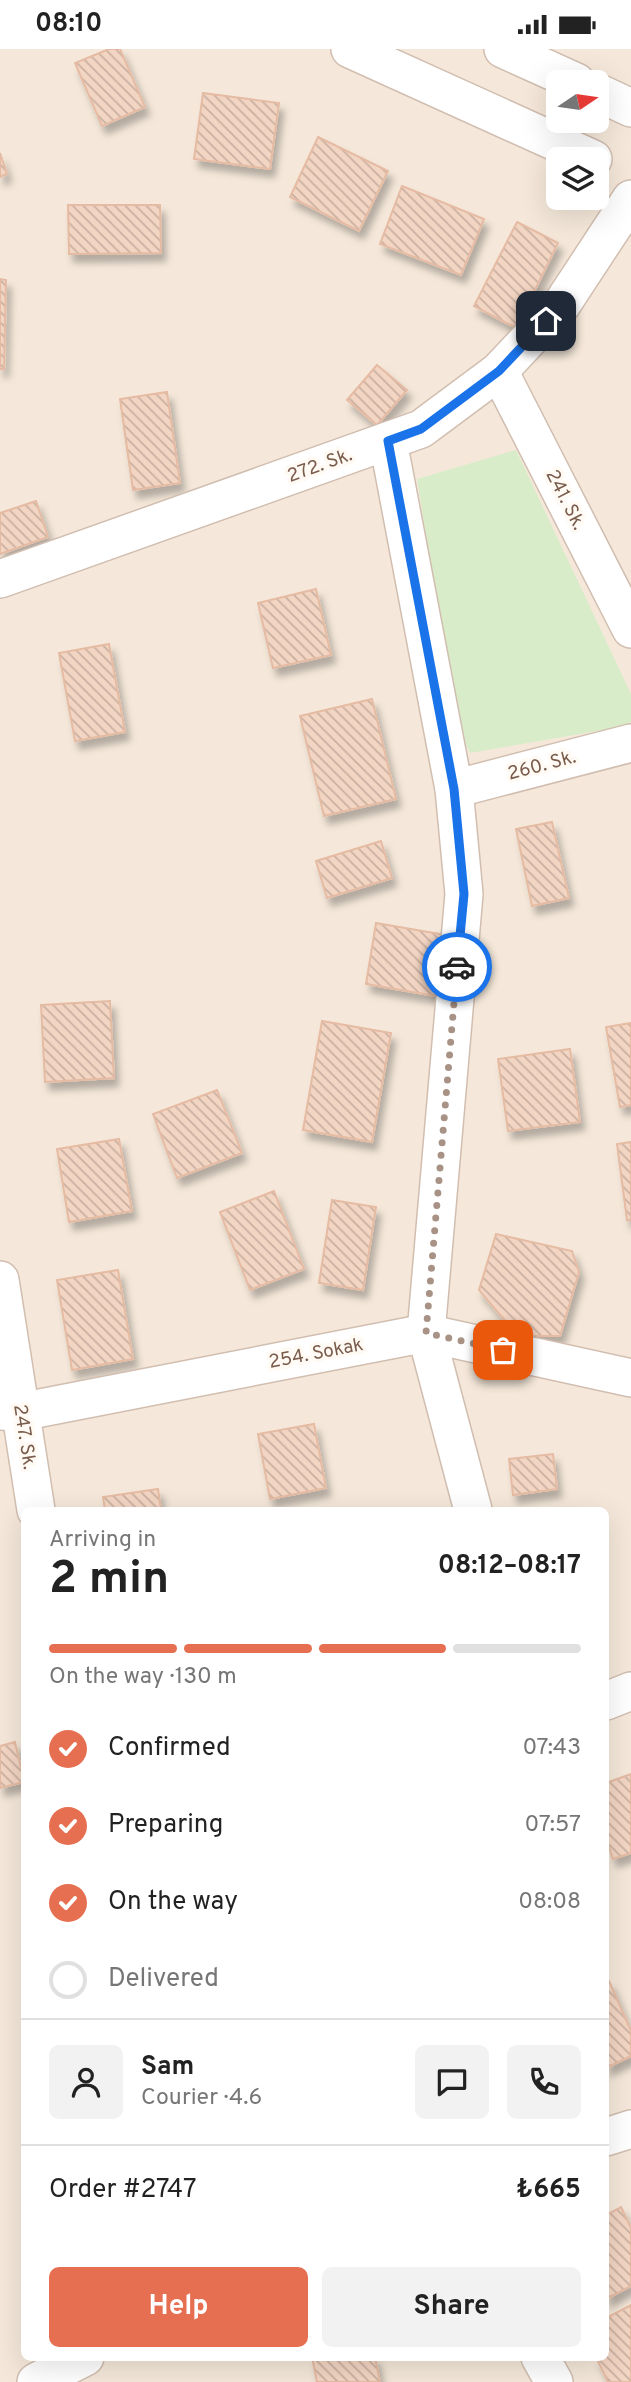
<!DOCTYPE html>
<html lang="en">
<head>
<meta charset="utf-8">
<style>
	body { margin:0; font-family:Overpass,sans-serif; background:#f2f2f2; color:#222; height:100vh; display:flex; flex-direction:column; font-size:26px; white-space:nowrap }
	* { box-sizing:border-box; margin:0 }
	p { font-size:23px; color:#767676 }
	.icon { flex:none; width:38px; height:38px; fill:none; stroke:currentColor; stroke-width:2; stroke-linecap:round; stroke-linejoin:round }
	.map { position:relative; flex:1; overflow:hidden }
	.panel { position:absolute; left:21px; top:1458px; width:588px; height:854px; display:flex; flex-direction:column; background:#fff; border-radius:10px; box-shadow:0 7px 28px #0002 }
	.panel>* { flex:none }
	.needle { width:46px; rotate:77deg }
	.controls { position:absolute; left:546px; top:21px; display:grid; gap:14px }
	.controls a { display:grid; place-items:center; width:63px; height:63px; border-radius:10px; background:#fff; box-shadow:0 7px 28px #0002; font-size:35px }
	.pin { position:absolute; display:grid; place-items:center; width:60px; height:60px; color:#fff; margin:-30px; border-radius:14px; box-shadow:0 4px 10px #0006 }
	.courier { position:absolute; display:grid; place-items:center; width:70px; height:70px; margin:-35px; border:5px solid #1a73e8; border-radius:50%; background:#fff; color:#222; box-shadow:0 2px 9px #0007 }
	.headline em { font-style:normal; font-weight:700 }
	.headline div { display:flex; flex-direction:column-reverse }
	.headline { display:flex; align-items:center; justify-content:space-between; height:119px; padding:0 28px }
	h1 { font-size:46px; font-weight:700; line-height:52px }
	.bar { display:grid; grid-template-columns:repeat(4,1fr); gap:10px 7px; align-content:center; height:84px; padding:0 28px }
	.bar i { height:9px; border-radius:5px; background:#e0e0e0 }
	.bar .current { background:#e76f51 }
	.bar p { grid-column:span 4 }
	.line { display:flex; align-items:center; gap:18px; padding:0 28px; border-top:2px solid #e0e0e0 }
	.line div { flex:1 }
	.round { display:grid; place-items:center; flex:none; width:74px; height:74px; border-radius:10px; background:#f2f2f2 }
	ol { padding:0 28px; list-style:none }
	li { display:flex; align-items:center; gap:21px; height:77px }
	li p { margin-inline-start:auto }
	li .icon { padding:7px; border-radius:50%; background:#e76f51; color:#fff; stroke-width:4 }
	li:last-child { color:#767676 }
	li i { width:38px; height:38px; border:4px solid #e0e0e0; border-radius:50% }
	.cta { display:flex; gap:14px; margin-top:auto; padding:14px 28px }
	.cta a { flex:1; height:80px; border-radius:10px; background:#e76f51; color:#fff; font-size:28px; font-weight:700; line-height:80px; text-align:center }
	.cta a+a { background:#f2f2f2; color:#222 }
	.status { display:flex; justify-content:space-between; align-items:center; height:49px; padding:0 35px; background:#fff; direction:ltr }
	.status svg { height:19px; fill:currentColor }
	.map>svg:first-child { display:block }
</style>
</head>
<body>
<div class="status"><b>08:10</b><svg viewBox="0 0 49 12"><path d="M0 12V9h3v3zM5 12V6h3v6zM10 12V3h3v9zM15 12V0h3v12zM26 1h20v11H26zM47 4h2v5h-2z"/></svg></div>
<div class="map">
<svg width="631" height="2333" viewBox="0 0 631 2333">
	<defs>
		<pattern id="building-back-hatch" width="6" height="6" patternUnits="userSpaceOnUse" patternTransform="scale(1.75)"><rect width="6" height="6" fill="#f3d5c3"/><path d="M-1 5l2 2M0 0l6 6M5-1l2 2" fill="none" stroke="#cab0a1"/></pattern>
		<filter id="shadow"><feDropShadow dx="4.5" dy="8" stdDeviation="3.5" flood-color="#0004"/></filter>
	</defs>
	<rect width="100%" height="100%" fill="#fdf6ec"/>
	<path fill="#f5e8da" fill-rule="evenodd" d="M0 0H631V2333H0ZM558 33H597V72H558ZM558 110H597V149H558ZM24 1461H606V2308H24Z"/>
	<polygon fill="#d8ecc9" points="516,401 631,645 631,673 626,677 470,704 456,675 417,430"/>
	<g fill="url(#building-back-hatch)" stroke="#e6bba3" stroke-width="2" filter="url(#shadow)">
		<polygon points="109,0 120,0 145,58 102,77 75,14"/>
		<polygon points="203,44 279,54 270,120 194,110"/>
		<polygon points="318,88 388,122 359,182 290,148"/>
		<polygon points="0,104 7,125 0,128"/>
		<polygon points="402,137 484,170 461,226 380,195"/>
		<polygon points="68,156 160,156 161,204 69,205"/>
		<polygon points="517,173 558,194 516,279 474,257"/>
		<polygon points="0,230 6,231 4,320 0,320"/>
		<polygon points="377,316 407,341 377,376 347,351"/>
		<polygon points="167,343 180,434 133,441 120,350"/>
		<polygon points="36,452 48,488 0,505 0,464"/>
		<polygon points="316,540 331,606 273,619 258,554"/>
		<polygon points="109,595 125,683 75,692 59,604"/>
		<polygon points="372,650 396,750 324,767 300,667"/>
		<polygon points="552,773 569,849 532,857 516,780"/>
		<polygon points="381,792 392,829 327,849 316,812"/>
		<polygon points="376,874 446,886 436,947 366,935"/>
		<polygon points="110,952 114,1029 45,1033 41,956"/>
		<polygon points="322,972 391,984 372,1093 303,1081"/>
		<polygon points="631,974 631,1056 620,1058 606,978"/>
		<polygon points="570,1000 580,1073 508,1082 498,1010"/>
		<polygon points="217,1041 242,1104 177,1129 153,1065"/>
		<polygon points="119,1090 132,1162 69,1173 57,1100"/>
		<polygon points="631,1093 631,1171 627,1171 617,1095"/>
		<polygon points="274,1142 304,1220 250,1241 220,1163"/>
		<polygon points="332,1151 376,1158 363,1241 319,1234"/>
		<polygon points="496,1185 572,1202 579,1223 560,1287 518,1287 479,1241"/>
		<polygon points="118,1221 133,1310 72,1321 57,1231"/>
		<polygon points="314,1375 326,1439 270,1450 258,1385"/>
		<polygon points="553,1405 557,1440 513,1446 509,1410"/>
		<polygon points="158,1440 161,1461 105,1461 103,1448"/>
		<polygon points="15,1693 24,1733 0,1739 0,1697"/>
		<polygon points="631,1725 631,1804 613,1810 606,1789 606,1734"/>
		<polygon points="609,1932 631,1982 631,2007 606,2019 606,1933"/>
		<polygon points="621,2158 631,2179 631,2237 606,2250 606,2166"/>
		<polygon points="631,2256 631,2333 608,2333 596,2308 606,2308 606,2269"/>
		<polygon points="312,2308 375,2308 380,2333 317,2333"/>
	</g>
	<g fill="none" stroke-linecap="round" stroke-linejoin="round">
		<defs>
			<g id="minor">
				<polyline points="350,0 593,110"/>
				<polyline points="503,0 576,33"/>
				<polyline points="597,43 631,59"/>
				<polyline points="499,322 631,580"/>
				<polyline points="388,392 454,740 464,845 426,1284 473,1461"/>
				<polyline points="0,530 421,380 499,322 562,255 631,150"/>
				<polyline points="454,740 631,694"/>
				<polyline points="0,1231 36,1461"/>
				<polyline points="0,1362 20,1363 426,1284 631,1329"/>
				<polyline points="606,1652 631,1642"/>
				<polyline points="606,2088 631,2080"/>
				<polyline points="540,2308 554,2333"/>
				<polyline points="36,2333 85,2308"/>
			</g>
		</defs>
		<use href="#minor" stroke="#d1beb0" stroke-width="40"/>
		<use href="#minor" stroke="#fff" stroke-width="37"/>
	</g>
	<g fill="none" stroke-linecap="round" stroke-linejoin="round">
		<polyline stroke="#a89285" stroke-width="7" stroke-dasharray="0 12.6" points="457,918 426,1284 503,1301"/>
		<polyline stroke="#1a73e8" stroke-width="9" points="457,918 464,845 454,740 388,392 421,380 499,322 546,272"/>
	</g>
	<g text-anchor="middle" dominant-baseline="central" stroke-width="7" stroke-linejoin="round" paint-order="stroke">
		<g font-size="19" fill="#7a5c4d" stroke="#fffaf3">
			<text transform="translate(320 417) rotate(-20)">272. Sk.</text>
			<text transform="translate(565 451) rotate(63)">241. Sk.</text>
			<text transform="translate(542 717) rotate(-15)">260. Sk.</text>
			<text transform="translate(316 1305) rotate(-11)">254. Sokak</text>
			<text transform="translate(24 1388) rotate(81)">247. Sk.</text>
		</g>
	</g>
</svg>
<div class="controls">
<a><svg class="needle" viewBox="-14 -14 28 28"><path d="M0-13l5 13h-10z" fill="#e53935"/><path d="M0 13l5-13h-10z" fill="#767676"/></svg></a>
<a><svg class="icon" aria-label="layers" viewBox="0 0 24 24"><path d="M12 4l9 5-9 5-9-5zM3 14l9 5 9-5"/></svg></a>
</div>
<div class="pin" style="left:503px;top:1301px;background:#ea580c"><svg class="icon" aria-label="bag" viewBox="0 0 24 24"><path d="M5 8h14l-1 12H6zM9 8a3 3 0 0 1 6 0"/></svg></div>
<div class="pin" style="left:546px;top:272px;background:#1f2937"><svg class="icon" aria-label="home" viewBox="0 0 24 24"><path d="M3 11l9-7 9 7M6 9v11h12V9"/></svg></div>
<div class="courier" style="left:457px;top:918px"><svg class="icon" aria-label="car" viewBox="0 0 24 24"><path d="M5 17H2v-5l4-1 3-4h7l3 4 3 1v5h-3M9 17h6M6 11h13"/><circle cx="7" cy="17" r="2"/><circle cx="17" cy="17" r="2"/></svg></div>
<section class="panel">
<div class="headline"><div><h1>2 min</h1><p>Arriving in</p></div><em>08:12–08:17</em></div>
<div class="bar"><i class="current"></i><i class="current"></i><i class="current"></i><i></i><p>On the way · 130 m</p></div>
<ol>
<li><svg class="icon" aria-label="check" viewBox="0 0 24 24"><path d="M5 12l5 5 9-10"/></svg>Confirmed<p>07:43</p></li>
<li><svg class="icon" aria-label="check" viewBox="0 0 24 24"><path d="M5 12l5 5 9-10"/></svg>Preparing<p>07:57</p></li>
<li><svg class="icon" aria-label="check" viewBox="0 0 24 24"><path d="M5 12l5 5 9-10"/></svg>On the way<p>08:08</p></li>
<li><i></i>Delivered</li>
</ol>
<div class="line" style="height:126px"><a class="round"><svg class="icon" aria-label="person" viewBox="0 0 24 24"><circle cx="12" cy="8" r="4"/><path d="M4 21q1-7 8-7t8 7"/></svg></a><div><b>Sam</b><p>Courier · 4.6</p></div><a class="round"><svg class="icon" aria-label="chat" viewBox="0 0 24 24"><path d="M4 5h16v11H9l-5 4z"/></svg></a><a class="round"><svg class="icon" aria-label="phone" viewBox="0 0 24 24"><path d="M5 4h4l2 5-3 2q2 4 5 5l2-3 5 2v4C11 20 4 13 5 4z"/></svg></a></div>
<div class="line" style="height:91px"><div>Order #2747</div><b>₺665</b></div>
<div class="cta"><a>Help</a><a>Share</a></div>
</section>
</div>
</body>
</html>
